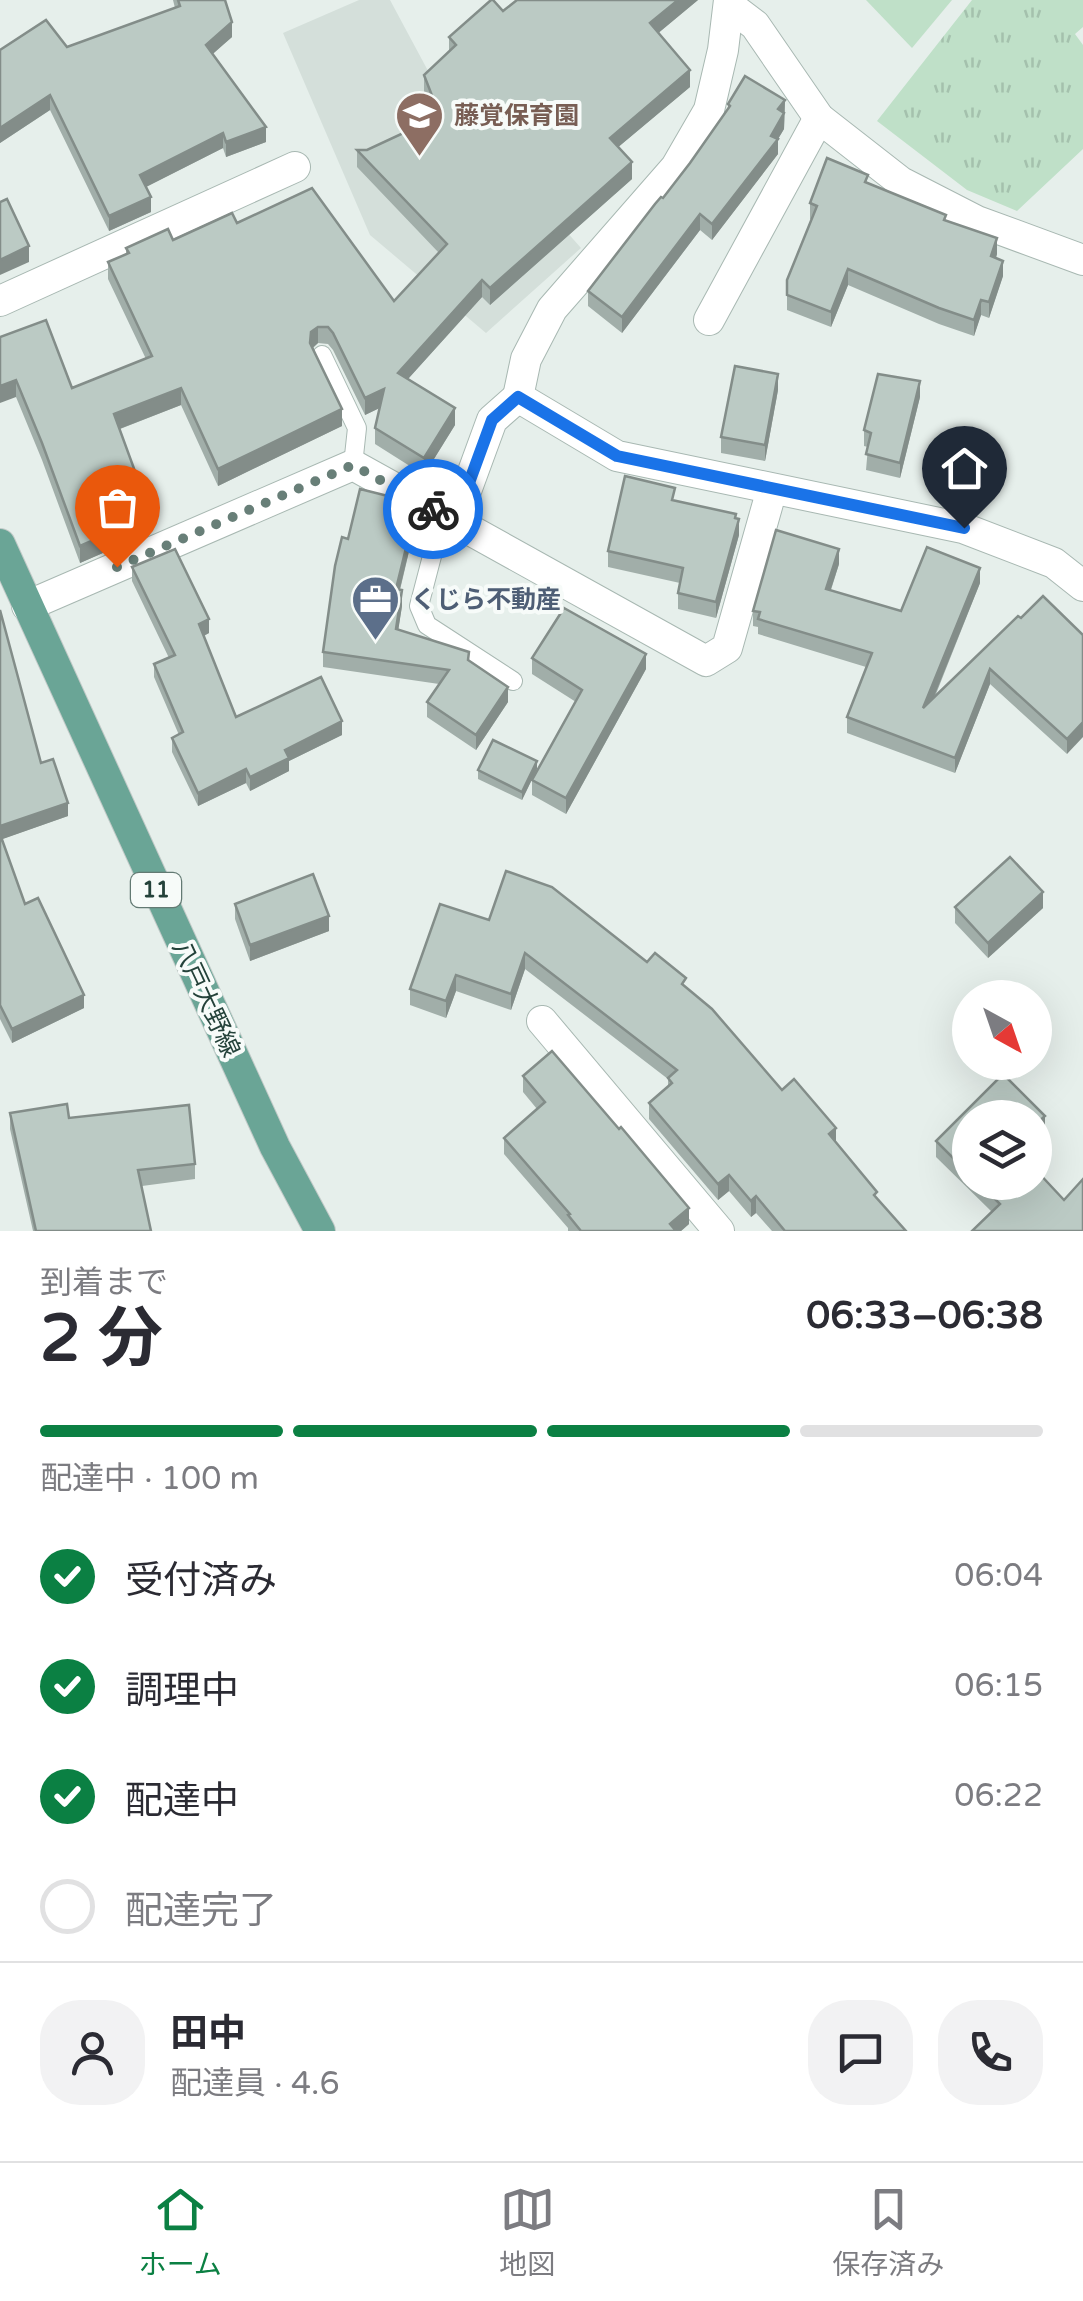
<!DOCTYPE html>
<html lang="ja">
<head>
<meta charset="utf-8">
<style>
	body { margin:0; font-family:"Varela Round","Noto Sans JP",sans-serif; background:#f2f2f3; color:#2b2b33; height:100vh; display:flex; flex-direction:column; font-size:38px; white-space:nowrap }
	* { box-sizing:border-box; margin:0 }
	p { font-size:32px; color:#7c7c81 }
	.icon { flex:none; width:55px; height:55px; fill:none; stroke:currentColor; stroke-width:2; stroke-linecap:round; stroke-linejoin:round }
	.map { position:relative; height:1231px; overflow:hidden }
	.sheet { display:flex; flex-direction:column; background:#fff; flex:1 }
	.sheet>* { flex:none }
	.needle { width:65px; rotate:140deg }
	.tools { position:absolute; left:952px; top:980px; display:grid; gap:20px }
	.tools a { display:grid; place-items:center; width:100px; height:100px; border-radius:50%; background:#fff; box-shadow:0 10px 40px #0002; font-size:50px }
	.pin { position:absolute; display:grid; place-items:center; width:85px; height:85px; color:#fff; margin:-102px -42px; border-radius:50% 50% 50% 0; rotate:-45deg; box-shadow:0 0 10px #0007 }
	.pin .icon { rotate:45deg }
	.courier { position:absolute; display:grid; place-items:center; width:100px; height:100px; margin:-50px; border:8px solid #1a73e8; border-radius:50%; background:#fff; color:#222; box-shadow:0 2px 12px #0007 }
	.summary em { font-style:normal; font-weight:700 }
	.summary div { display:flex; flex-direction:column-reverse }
	.summary { display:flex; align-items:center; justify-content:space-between; height:170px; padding:0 40px }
	h1 { font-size:65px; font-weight:700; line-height:75px }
	.bar { display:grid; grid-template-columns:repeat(4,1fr); gap:15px 10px; align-content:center; height:120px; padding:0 40px }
	.bar i { height:12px; border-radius:8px; background:#e1e1e2 }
	.bar .current { background:#0b8043 }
	.bar p { grid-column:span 4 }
	.line { display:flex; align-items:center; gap:25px; padding:0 40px; border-top:2px solid #e1e1e2 }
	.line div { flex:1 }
	.round { display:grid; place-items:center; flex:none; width:105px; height:105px; border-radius:40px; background:#f2f2f3 }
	ol { padding:0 40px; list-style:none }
	li { display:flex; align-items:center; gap:30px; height:110px }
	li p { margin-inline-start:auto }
	li .icon { padding:10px; border-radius:50%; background:#0b8043; color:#fff; stroke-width:4 }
	li:last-child { color:#7c7c81 }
	li i { width:55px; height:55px; border:5px solid #e1e1e2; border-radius:50% }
	.menu { display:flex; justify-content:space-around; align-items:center; height:140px; border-top:2px solid #e1e1e2; background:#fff; font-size:28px; color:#7c7c81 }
	.menu a { display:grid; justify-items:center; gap:5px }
	.menu .current { color:#0b8043 }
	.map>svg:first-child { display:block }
</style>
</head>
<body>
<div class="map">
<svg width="1083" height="1231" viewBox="0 0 1083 1231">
	<defs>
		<pattern id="grass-tufts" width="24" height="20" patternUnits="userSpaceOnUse" patternTransform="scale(2.5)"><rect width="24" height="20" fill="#bfe0c8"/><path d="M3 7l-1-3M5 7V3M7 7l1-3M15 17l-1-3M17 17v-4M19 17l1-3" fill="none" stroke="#a4c1ad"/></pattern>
	</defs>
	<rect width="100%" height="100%" fill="#e6efeb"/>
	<polygon fill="#d4dfda" points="359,0 390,0 434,82 581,248 486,333 370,235 283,33"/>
	<polygon fill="url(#grass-tufts)" points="972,0 1083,0 1083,27 1075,34 1083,45 1083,149 1017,211 967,190 877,121"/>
	<polygon fill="#bfe0c8" points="866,0 952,0 912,48"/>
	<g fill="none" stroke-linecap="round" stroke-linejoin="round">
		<defs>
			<g id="lane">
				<polyline points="322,355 357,428 353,465"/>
				<polyline points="443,514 419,606 427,625 513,681"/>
			</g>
			<g id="street">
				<polyline points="729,0 723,50 709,110 676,167 552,309 526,359 518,397 617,456 963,528 1054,563 1083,586"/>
				<polyline points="730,6 755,25 819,118 901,182 977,221 1083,260"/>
				<polyline points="0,301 295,167"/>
				<polyline points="709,320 819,118"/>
				<polyline points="455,521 492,420 518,397"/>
				<polyline points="27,606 353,465 706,661 727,648 772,489"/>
				<polyline points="542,1021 719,1231"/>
			</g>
			<polyline id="primary" points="0,544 275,1147 320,1231"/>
		</defs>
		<use href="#lane" stroke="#a8b8b2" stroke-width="20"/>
		<use href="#street" stroke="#a8b8b2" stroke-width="32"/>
		<use href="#primary" stroke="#c2cac8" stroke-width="32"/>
		<use href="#lane" stroke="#fff" stroke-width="18"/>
		<use href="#street" stroke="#fff" stroke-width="30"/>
		<use href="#primary" stroke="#6aa596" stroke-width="30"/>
	</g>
	<g fill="#a1aea9">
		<polygon points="173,0 225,0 232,37 212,54 266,142 226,157 223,148 146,187 151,212 109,231 50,110 0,143 0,50 67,47 175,8"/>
		<polygon points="698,0 658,33 690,87 618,147 632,179 490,305 482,297 408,379 455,425 424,475 375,444 375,428 379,408 365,415 333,350 328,344 318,343 313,348 342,426 218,486 181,405 120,429 151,532 80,563 42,460 16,397 0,337 72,388 146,359 108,279 108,262 126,254 126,248 173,240 237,223 394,301 439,253 357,167 357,150 367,150 435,119 424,92 424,75 449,52 449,37 503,11"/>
		<polygon points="785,100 784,129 778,139 778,154 712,240 700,230 622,333 588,306 588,291 690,163 728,109 728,104"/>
		<polygon points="868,183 946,221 997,254 996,258 1003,276 989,318 981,315 974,336 939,324 848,285 831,327 787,310 787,280 812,220 810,219 810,203"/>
		<polygon points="778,390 765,461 721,453 721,437"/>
		<polygon points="920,397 900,478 866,470 868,447 864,446 864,430"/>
		<polygon points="675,501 736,518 739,535 716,618 678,609 678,593 680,583 608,567 608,551"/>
		<polygon points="400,507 415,526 400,590 402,606 398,630 469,661 508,702 476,750 427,717 427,702 439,684 323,667 323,652 348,539"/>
		<polygon points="839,564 831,590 901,611 980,583 934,699 1021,618 1083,635 1067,754 990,684 955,773 847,733 847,717 866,667 758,634 758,627 753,626 753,611"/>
		<polygon points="132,567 209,633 204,636 236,717 342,735 289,761 289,771 250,791 246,783 198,806 172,752 172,738 179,735 154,677 154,664 169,658 132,581"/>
		<polygon points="0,610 41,763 68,816 2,839 25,904 84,1008 12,1043 0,1019"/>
		<polygon points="532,658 646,669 566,814 532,795 532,780 576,702 532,674"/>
		<polygon points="537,769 522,800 478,779 478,770"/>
		<polygon points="235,904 329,931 250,961 235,919"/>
		<polygon points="955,907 1043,908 988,958 955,923"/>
		<polygon points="489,920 647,962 686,988 782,1090 836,1143 877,1199 906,1231 772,1231 756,1213 751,1217 729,1191 718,1200 649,1119 649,1103 668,1087 668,1079 525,969 511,1010 456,991 446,1018 410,1005 410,989"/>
		<polygon points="1003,1074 1045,1116 1045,1132 1035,1142 1035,1118 970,1118 970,1182 1035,1182 1035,1169 1064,1200 1083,1179 1083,1231 972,1231 992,1212 936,1157 936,1141"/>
		<polygon points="523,1076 689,1224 681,1231 568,1231 568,1228 504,1154 504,1138 537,1109 523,1092"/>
		<polygon points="10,1113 69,1118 195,1164 195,1179 142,1186 151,1231 33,1231 10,1129"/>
	</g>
	<g fill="#838d89">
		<polygon points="678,0 698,0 650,40 650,23"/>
		<polygon points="232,22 232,37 206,60 206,45"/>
		<polygon points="690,70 690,87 610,154 610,138"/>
		<polygon points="50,95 50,110 0,143 0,128"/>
		<polygon points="785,100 784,129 778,139 778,154 712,240 712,224 771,136 778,109"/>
		<polygon points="266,127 266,142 226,157 226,142"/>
		<polygon points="223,133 223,148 140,190 140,175"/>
		<polygon points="632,162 632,179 490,305 490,288"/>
		<polygon points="151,197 151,212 109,231 109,216"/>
		<polygon points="700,214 700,230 622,333 622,317"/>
		<polygon points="997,238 997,254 991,272 991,256"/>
		<polygon points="29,246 29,262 0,275 0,260"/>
		<polygon points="1003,261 1003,276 989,318 989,302"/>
		<polygon points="848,269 848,285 831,327 831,312"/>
		<polygon points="482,280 482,297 398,390 398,373"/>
		<polygon points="981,300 981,315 974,336 974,320"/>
		<polygon points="318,327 318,343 311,349 310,359 311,332"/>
		<polygon points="778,374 778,390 765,461 765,445"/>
		<polygon points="16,380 16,397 0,403 0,386"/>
		<polygon points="920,381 920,397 900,478 900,463"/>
		<polygon points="181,388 181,405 114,431 114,414"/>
		<polygon points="384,389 384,406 365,415 365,398"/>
		<polygon points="455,408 455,425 424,475 424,458"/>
		<polygon points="342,409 342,426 218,486 218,469"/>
		<polygon points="415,511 415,526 396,605 396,589"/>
		<polygon points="151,515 151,532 80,563 80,546"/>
		<polygon points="739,519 739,535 716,618 716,602"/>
		<polygon points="839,549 839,564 826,604 826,589"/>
		<polygon points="980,568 980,583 923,724 923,708"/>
		<polygon points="402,590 402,606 396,645 396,629"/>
		<polygon points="209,619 209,633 199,638 199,624"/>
		<polygon points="646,654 646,669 566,814 566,798"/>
		<polygon points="990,669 990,684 955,773 955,758"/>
		<polygon points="508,687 508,702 476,750 476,735"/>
		<polygon points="342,721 342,735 289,761 289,771 250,791 250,777 285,750"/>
		<polygon points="1083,722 1083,737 1067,754 1067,739"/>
		<polygon points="537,761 537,769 522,800 522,792"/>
		<polygon points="246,769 246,783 198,806 198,793"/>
		<polygon points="68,803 68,816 0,840 0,826"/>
		<polygon points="1043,892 1043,908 988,958 988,943"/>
		<polygon points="329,916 329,931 250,961 250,945"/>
		<polygon points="525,953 525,969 511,1010 511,994"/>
		<polygon points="456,975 456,991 446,1018 446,1001"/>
		<polygon points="84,995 84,1008 12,1043 12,1029"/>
		<polygon points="1045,1116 1045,1132 1035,1142 1035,1125"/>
		<polygon points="836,1128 836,1144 829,1134"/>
		<polygon points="729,1175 729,1191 718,1200 718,1184"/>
		<polygon points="756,1196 756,1213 751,1217 751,1201"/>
		<polygon points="689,1208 689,1224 681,1231 670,1231 670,1224"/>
	</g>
	<g fill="#bbcac4" stroke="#838d89" stroke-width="2.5">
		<polygon points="178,0 225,0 232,22 206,45 266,127 226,142 223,133 140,175 151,197 109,216 50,95 0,128 0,50 46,20 67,47 180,6"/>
		<polygon points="491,0 493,0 503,11 517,0 678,0 650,23 690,70 610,138 632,162 490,288 482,280 398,373 455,408 424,458 375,428 384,389 365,398 333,333 328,327 318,327 311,332 310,343 342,409 218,469 181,388 114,414 151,515 80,546 42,443 16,380 0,386 0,337 46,320 72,388 152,356 108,262 129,253 126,248 168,229 173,240 232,213 237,223 312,188 394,301 447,244 357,150 367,150 440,116 424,75 456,45 449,37"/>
		<polygon points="745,76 785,100 778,109 784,113 771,136 778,139 712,224 700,214 622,317 588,291 655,204 661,197 663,198 690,163 730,106 728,104"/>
		<polygon points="827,158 868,175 865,182 946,215 944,220 997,238 991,256 1003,261 989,302 981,300 974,320 939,308 848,269 831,312 787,295 787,280 817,206 810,203"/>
		<polygon points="7,199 29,246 0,260 0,202"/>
		<polygon points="735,366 778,374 765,445 721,437"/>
		<polygon points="878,374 920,381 900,463 866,454 871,433 864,430"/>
		<polygon points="625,476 675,488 672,500 736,514 735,518 739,519 716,602 678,593 683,568 608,551"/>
		<polygon points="360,489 400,499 395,506 415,511 396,589 402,590 396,629 469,652 468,660 508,687 476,735 427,702 449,670 323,652 335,566 342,537 348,539"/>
		<polygon points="776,530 839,549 826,589 901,611 927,547 980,568 923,708 1018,616 1021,618 1043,596 1083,635 1083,722 1067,739 990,669 955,758 847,717 872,653 758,619 760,612 753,611"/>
		<polygon points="175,549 209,619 199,624 236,717 321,677 342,721 285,750 289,758 250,777 246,769 198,793 172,738 183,732 154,664 175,655 132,567"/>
		<polygon points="564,608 646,654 566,798 532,780 582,690 532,658"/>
		<polygon points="0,610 41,763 53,759 68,803 0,826"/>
		<polygon points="493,740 537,761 522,792 478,770"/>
		<polygon points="0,834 25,904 38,898 84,995 12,1029 0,1005"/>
		<polygon points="1010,857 1043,892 988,943 955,907"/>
		<polygon points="506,871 552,887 647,962 655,953 686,978 682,984 712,1009 782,1090 794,1079 836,1128 829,1134 877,1192 874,1195 906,1231 785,1231 756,1196 751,1201 729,1175 718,1184 649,1103 672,1083 668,1078 677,1070 525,953 511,994 456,975 446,1001 410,989 440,904 489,920"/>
		<polygon points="313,874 329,916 250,945 235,904"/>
		<polygon points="552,1051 619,1129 621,1127 689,1208 670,1224 676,1231 581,1231 568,1215 570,1214 504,1138 545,1102 523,1076"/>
		<polygon points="1003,1074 1045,1116 1035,1125 1035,1118 970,1118 970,1175 936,1141"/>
		<polygon points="67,1104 69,1118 189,1105 195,1164 138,1170 151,1231 36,1231 10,1113"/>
		<polygon points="1035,1169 1064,1200 1083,1179 1083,1231 972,1231 1000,1204 978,1182 1035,1182"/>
	</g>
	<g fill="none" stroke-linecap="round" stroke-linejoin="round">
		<polyline stroke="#687f78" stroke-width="10" stroke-dasharray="0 18" points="117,567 353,465 433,509"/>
		<polyline stroke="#1a73e8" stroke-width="12" points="433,509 455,521 492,420 518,397 617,456 964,528"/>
	</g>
	<defs>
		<symbol id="school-pin" viewBox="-11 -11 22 30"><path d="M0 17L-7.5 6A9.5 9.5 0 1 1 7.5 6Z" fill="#8d6e63" stroke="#f7fbf9"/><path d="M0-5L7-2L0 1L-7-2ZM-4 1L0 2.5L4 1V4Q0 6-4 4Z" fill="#fff"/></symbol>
		<symbol id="office-pin" viewBox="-11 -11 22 30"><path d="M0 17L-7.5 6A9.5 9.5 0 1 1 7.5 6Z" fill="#5c6f8a" stroke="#f7fbf9"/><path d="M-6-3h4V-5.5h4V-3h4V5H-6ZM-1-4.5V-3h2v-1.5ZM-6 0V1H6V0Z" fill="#fff"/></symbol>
	</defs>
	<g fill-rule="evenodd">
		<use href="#school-pin" x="392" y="88" width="55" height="75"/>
		<use href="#office-pin" x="348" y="572" width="55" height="75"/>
	</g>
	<g text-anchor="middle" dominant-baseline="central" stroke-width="8" stroke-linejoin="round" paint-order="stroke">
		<rect fill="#f7fbf9" stroke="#637a73" stroke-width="2.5" x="131" y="873" width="50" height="34" rx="8"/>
		<g font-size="22" font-weight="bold" fill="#24423a">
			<text x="156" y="890">11</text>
		</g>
		<g font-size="25" font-weight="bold" fill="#785e54" stroke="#f7fbf9" text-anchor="start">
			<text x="454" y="116">藤覚保育園</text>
		</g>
		<g font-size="25" font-weight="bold" fill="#4e5e75" stroke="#f7fbf9" text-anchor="start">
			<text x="411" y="600">くじら不動産</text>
		</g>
		<g font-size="25" fill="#24423a" stroke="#f7fbf9">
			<text transform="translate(206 999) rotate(65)">八戸大野線</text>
		</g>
	</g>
</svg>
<div class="tools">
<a><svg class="needle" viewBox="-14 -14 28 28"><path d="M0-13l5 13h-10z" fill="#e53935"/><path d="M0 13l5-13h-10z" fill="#7c7c81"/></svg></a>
<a><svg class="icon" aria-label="layers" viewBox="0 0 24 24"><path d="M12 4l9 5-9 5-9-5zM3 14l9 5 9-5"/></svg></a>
</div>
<div class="pin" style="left:117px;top:567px;background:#ea580c"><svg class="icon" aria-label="bag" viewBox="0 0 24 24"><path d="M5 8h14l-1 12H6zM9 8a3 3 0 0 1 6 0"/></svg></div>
<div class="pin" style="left:964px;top:528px;background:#1f2937"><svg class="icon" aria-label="home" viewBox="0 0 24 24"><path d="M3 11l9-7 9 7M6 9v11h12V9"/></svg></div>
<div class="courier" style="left:433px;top:509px"><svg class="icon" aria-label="bike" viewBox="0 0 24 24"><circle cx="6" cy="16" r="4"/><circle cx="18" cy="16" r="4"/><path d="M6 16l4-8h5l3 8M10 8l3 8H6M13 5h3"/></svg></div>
</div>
<section class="sheet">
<div class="summary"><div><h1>2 分</h1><p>到着まで</p></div><em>06:33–06:38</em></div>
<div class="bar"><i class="current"></i><i class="current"></i><i class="current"></i><i></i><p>配達中 · 100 m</p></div>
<ol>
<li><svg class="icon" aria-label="check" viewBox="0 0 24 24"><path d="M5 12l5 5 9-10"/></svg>受付済み<p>06:04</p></li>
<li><svg class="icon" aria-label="check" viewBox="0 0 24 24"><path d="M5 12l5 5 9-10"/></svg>調理中<p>06:15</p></li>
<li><svg class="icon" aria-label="check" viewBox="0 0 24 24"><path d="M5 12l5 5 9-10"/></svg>配達中<p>06:22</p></li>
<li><i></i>配達完了</li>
</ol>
<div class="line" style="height:180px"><a class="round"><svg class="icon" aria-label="person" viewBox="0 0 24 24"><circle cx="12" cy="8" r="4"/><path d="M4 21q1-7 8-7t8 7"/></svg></a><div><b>田中</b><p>配達員 · 4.6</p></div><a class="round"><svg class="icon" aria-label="chat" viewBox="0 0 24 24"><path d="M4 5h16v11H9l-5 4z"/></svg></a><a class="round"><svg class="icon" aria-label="phone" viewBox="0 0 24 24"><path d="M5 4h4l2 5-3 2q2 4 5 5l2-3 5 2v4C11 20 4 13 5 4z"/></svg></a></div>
</section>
<nav class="menu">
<a class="current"><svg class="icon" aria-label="home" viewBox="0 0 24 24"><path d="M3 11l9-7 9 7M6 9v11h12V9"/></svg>ホーム</a>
<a><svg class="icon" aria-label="map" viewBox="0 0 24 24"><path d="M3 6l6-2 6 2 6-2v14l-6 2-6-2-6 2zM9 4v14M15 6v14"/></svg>地図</a>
<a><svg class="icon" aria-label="saved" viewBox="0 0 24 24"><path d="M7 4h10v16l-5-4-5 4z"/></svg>保存済み</a>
</nav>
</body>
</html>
